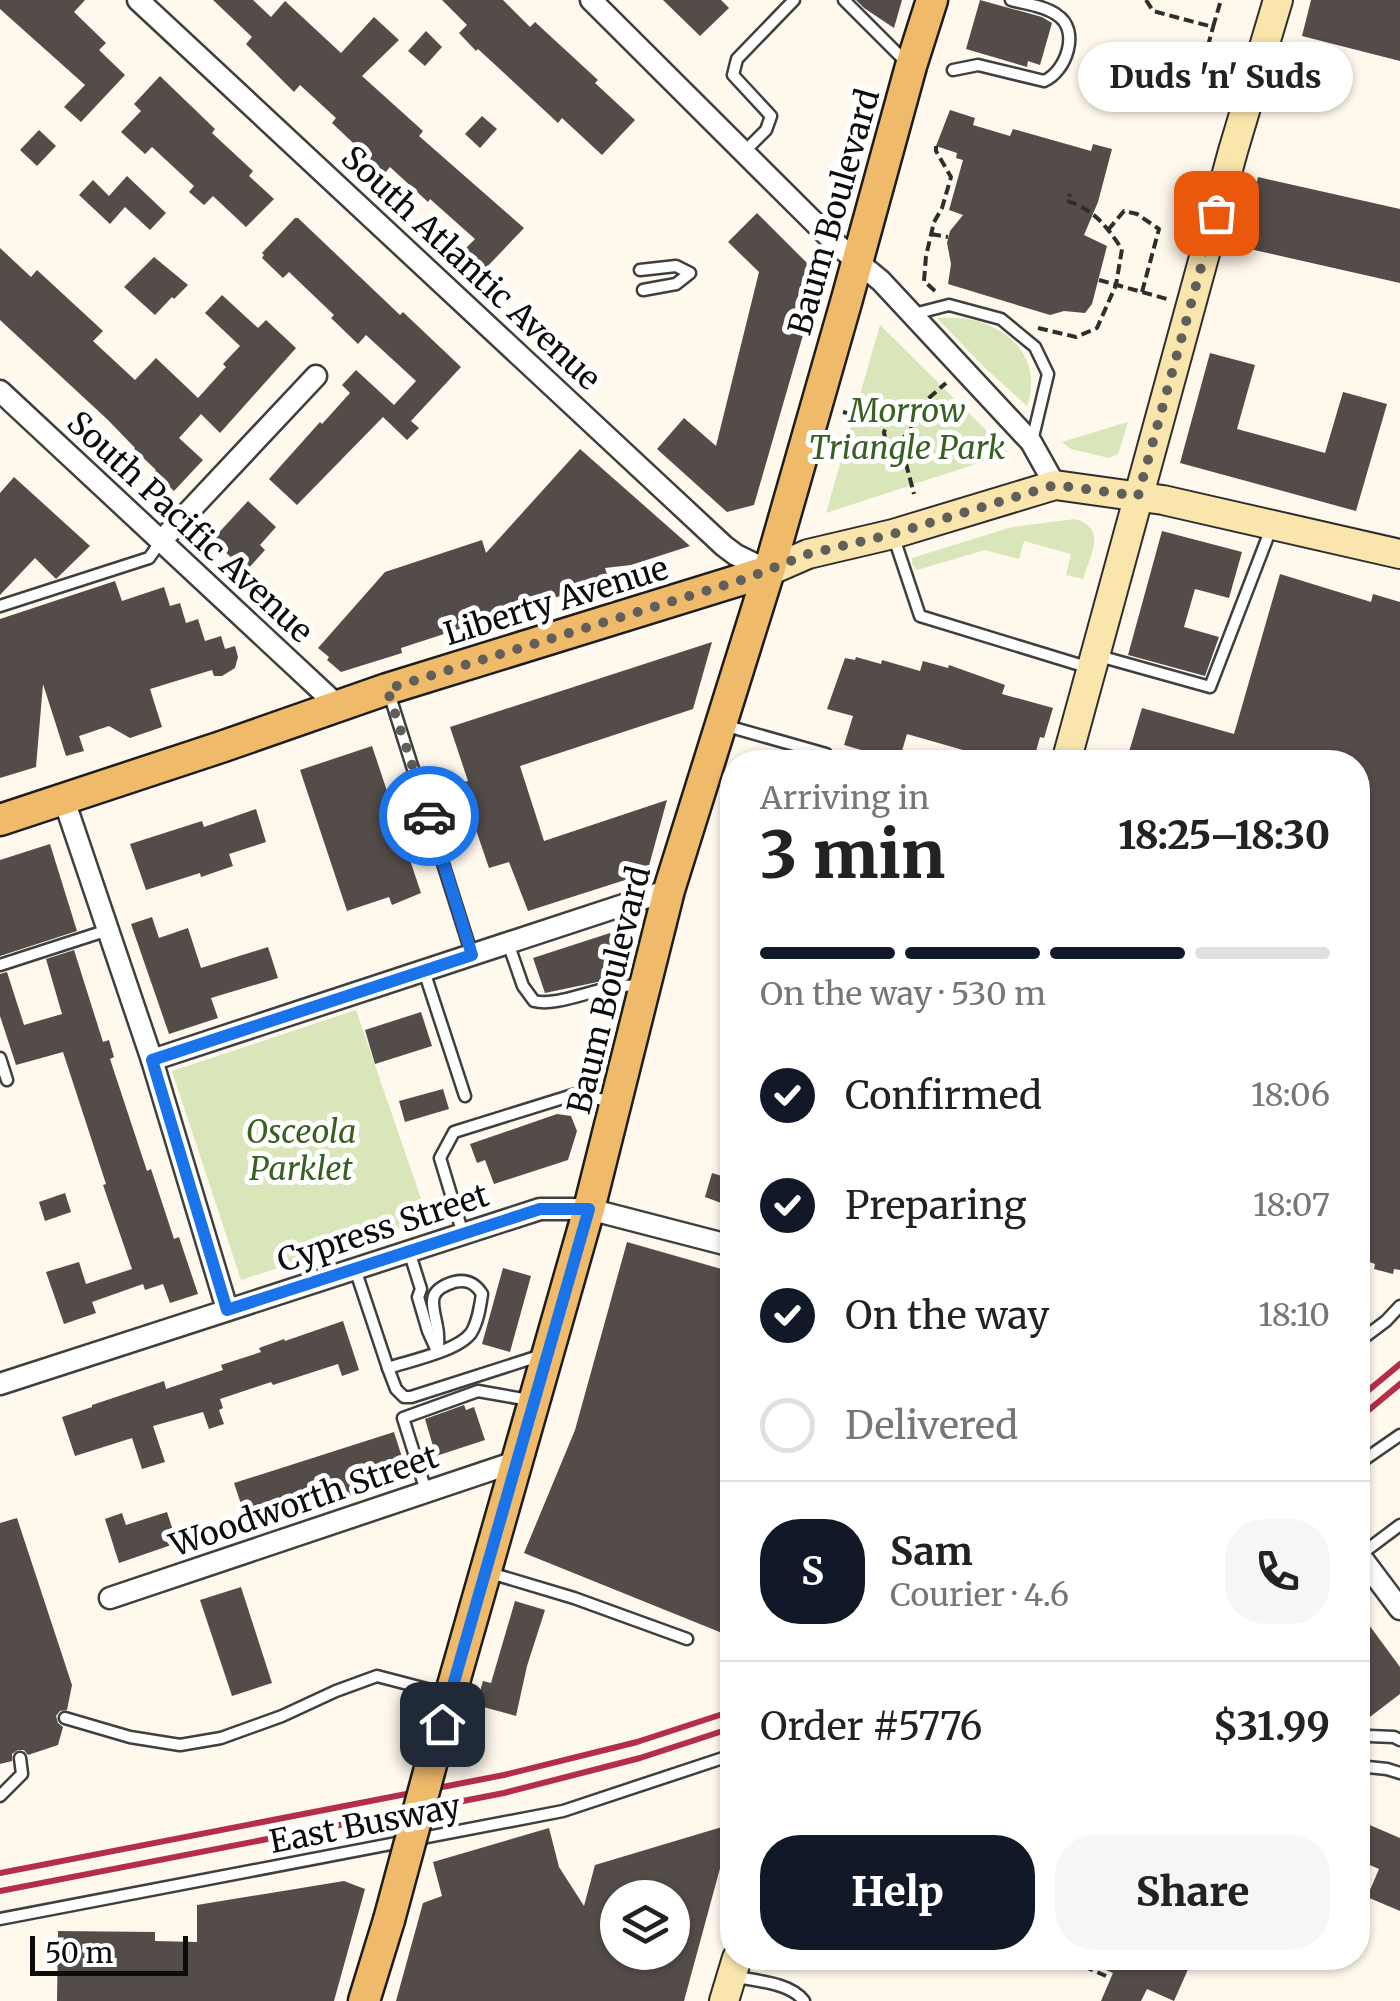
<!DOCTYPE html>
<html lang="en">
<head>
<meta charset="utf-8">
<style>
	body { margin:0; font-family:Merriweather,serif; background:#f6f6f6; color:#222; height:100vh; display:flex; flex-direction:column; font-size:38px; white-space:nowrap }
	* { box-sizing:border-box; margin:0 }
	p { font-size:32px; color:#767676 }
	.icon { flex:none; width:55px; height:55px; fill:none; stroke:currentColor; stroke-width:2; stroke-linecap:round; stroke-linejoin:round }
	.map { position:relative; flex:1; overflow:hidden }
	.details { position:absolute; left:720px; top:750px; width:650px; height:1220px; display:flex; flex-direction:column; background:#fff; border-radius:40px; box-shadow:0 2px 8px #0004 }
	.details>* { flex:none }
	.fabs { position:absolute; left:600px; top:1880px; display:grid; gap:20px }
	.fabs a { display:grid; place-items:center; width:90px; height:90px; border-radius:50%; background:#fff; box-shadow:0 2px 8px #0004; font-size:50px }
	.scale { position:absolute; left:30px; bottom:25px; width:158px; box-sizing:border-box; padding-left:10px; border:5px solid #0c0c0c; border-top:0; font-size:28px; line-height:35px; white-space:nowrap; color:#0c0c0c; -webkit-text-stroke:8px #fff; paint-order:stroke }
	.pin { position:absolute; display:grid; place-items:center; width:85px; height:85px; color:#fff; margin:-42px; border-radius:20px; box-shadow:0 5px 15px #0006 }
	.courier { position:absolute; display:grid; place-items:center; width:100px; height:100px; margin:-50px; border:8px solid #1a73e8; border-radius:50%; background:#fff; color:#222; box-shadow:0 2px 12px #0007 }
	.bubble { position:absolute; height:70px; border-radius:35px; background:#fff; box-shadow:0 2px 8px #0004; font-size:32px; font-weight:800; line-height:70px; text-align:center }
	.head em { font-style:normal; font-weight:800 }
	.head div { display:flex; flex-direction:column-reverse }
	.head { display:flex; align-items:center; justify-content:space-between; height:170px; padding:0 40px }
	h1 { font-size:65px; font-weight:800; line-height:75px }
	.bar { display:grid; grid-template-columns:repeat(4,1fr); gap:15px 10px; align-content:center; height:120px; padding:0 40px }
	.bar i { height:12px; border-radius:8px; background:#e0e0e0 }
	.bar .on { background:#111827 }
	.bar p { grid-column:span 4 }
	.line { display:flex; align-items:center; gap:25px; padding:0 40px; border-top:2px solid #e0e0e0 }
	.line div { flex:1 }
	.round { display:grid; place-items:center; flex:none; width:105px; height:105px; border-radius:40px; background:#f6f6f6 }
	ol { padding:0 40px; list-style:none }
	li { display:flex; align-items:center; gap:30px; height:110px }
	li p { margin-inline-start:auto }
	li .icon { padding:10px; border-radius:50%; background:#111827; color:#fff; stroke-width:4 }
	li:last-child { color:#767676 }
	li i { width:55px; height:55px; border:5px solid #e0e0e0; border-radius:50% }
	.button { display:flex; gap:20px; margin-top:auto; padding:20px 40px }
	.button a { flex:1; height:115px; border-radius:40px; background:#111827; color:#fff; font-size:40px; font-weight:800; line-height:115px; text-align:center }
	.button a+a { background:#f6f6f6; color:#222 }
	.map>svg:first-child { display:block }
</style>
</head>
<body>
<div class="map">
<svg width="1400" height="2001" viewBox="0 0 1400 2001">
	<rect width="100%" height="100%" fill="#fef8ed"/>
	<g fill="#d8e6b9">
		<path d="M937 318C950 318 964 317 977 321 1018 333 1041 365 1027 406L982 365Z"/>
		<polygon points="880,325 1009,453 826,513"/>
		<polygon points="1128,422 1118,454 1109,458 1071,449 1062,442"/>
		<path d="M1075 519C1108 528 1090 556 1083 579L1066 575 1071 554 1024 541 1019 559 985 550 917 570 912 564V558L1012 527Z"/>
		<polygon points="356,1010 428,1219 241,1280 172,1071"/>
	</g>
	<g fill="#544c49" fill-rule="evenodd">
		<polygon points="0,0 85,0 74,12 106,43 99,50 125,75 81,122 64,107 85,85 0,9"/>
		<polygon points="213,0 253,0 271,17 285,1 341,53 374,17 399,40 362,76 423,131 419,136 524,228 486,268 465,249 475,239 430,199 428,202 390,167 385,173 332,123 336,118 300,85 294,92 246,44 252,37"/>
		<polygon points="442,0 503,0 530,27 535,22 598,80 595,83 635,120 602,155 562,118 558,123 478,49 476,51 459,33 467,25"/>
		<polygon points="663,0 721,0 729,8 700,36"/>
		<polygon points="856,0 902,0 894,28 864,8"/>
		<polygon points="980,0 1042,17 1052,23 1040,65 1028,61 1027,67 966,49"/>
		<polygon points="1311,0 1400,0 1400,61 1302,36"/>
		<polygon points="426,31 442,47 425,66 408,51"/>
		<polygon points="160,76 215,129 212,133 253,171 249,176 274,199 246,227 213,196 204,205 189,192 194,186 152,147 145,154 121,132 141,111 134,104"/>
		<polygon points="950,110 975,118 973,125 1010,136 1013,129 1091,151 1093,144 1112,149 1098,202 1084,235 1107,246 1092,304 1085,313 1064,311 1050,315 948,284 951,264 947,243 950,231 963,215 949,210 963,160 956,158 957,153 936,146"/>
		<polygon points="482,116 497,129 480,148 465,134"/>
		<polygon points="39,130 56,146 37,166 20,150"/>
		<polygon points="127,176 166,213 150,230 125,207 110,224 79,195 93,180 109,196"/>
		<polygon points="1258,177 1400,209 1400,283 1241,247"/>
		<polygon points="757,213 820,276 754,505 727,512 657,449 684,418 716,446 759,272 728,242"/>
		<polygon points="295,218 298,218 400,315 403,312 461,367 411,421 419,428 407,440 383,417 297,505 269,479 320,422 322,424 350,393 342,385 356,370 394,405 416,381 366,335 358,344 331,318 334,315 289,272 283,278 262,258 264,255 262,253"/>
		<polygon points="0,248 31,277 37,270 103,331 93,341 135,380 156,358 198,398 226,367 223,364 240,346 205,313 222,295 258,328 266,320 296,348 220,433 201,414 179,438 203,460 174,491 154,472 156,470 134,449 135,448 108,420 0,320"/>
		<polygon points="154,257 188,285 174,299 172,297 155,315 124,287"/>
		<polygon points="1210,353 1255,365 1237,429 1325,453 1343,392 1387,404 1356,511 1180,463"/>
		<polygon points="580,449 690,546 631,565 605,568 607,574 600,576 603,582 401,648 402,653 341,672 327,660 329,657 318,648 385,572 482,540 486,553"/>
		<polygon points="14,477 90,546 56,579 35,558 0,595 0,493"/>
		<polygon points="248,501 276,527 260,545 265,550 246,571 212,540"/>
		<polygon points="1162,531 1242,552 1229,598 1195,589 1184,627 1219,637 1205,676 1128,655"/>
		<polygon points="1280,574 1371,602 1373,594 1400,602 1400,1270 1394,1269 1393,1274 1374,1269 1375,1264 1358,1258 1358,762 1322,762 1282,751 1278,762 1126,762 1142,708 1234,734"/>
		<polygon points="115,581 122,601 164,587 170,606 180,603 186,623 198,619 205,641 221,636 225,649 235,646 238,657 235,668 222,676 214,676 212,670 150,689 162,727 130,738 109,726 79,736 84,751 66,756 43,684 36,767 0,778 0,619"/>
		<polygon points="712,642 693,709 520,766 544,841 667,800 647,873 528,911 509,862 489,868 460,783 468,781 450,727"/>
		<polygon points="856,657 881,664 882,660 920,671 923,661 948,668 949,665 1005,685 1002,694 1053,708 1044,738 1040,737 1033,762 1017,762 985,753 984,756 907,734 899,761 844,745 853,716 827,709 845,658 855,660"/>
		<polygon points="372,746 421,893 392,905 389,897 347,911 300,770"/>
		<polygon points="256,809 266,842 229,854 233,866 201,877 200,873 146,890 130,844 202,821 204,827"/>
		<polygon points="50,844 77,931 0,956 0,860"/>
		<polygon points="152,917 159,938 188,928 201,968 268,947 278,978 211,998 218,1018 169,1034 131,924"/>
		<polygon points="610,933 622,969 605,975 607,980 545,993 533,958"/>
		<polygon points="74,950 103,1042 109,1040 114,1057 110,1059 147,1171 151,1169 174,1239 179,1237 198,1294 170,1303 163,1284 145,1290 143,1284 92,1302 96,1313 64,1324 46,1272 79,1262 86,1284 132,1269 103,1185 106,1184 63,1052 16,1065 0,1016 0,974 7,972 24,1025 62,1014 46,959"/>
		<polygon points="421,1012 432,1046 375,1064 365,1030"/>
		<polygon points="443,1089 449,1109 405,1122 399,1101"/>
		<polygon points="557,1114 571,1116 577,1131 568,1160 494,1184 485,1160 477,1163 470,1144"/>
		<polygon points="712,1173 732,1179 732,1207 705,1197"/>
		<polygon points="65,1193 71,1212 45,1221 39,1202"/>
		<polygon points="627,1242 732,1272 732,1637 524,1553 575,1430"/>
		<polygon points="503,1268 531,1276 510,1352 482,1344"/>
		<polygon points="343,1321 359,1370 342,1376 338,1364 273,1385 271,1382 220,1399 223,1408 219,1410 224,1424 209,1429 203,1412 153,1426 165,1462 142,1469 132,1438 75,1456 62,1417 92,1407 92,1405 164,1381 166,1389 223,1370 221,1365 261,1352 259,1348 284,1339 285,1341"/>
		<polygon points="464,1405 466,1410 474,1407 485,1440 436,1456 425,1419"/>
		<polygon points="394,1432 407,1473 360,1488 361,1492 328,1503 324,1492 246,1519 234,1483"/>
		<polygon points="167,1512 177,1543 119,1563 105,1519 122,1513 126,1525"/>
		<polygon points="17,1518 72,1685 67,1710 60,1711 56,1716 58,1723 63,1727 58,1745 28,1755 24,1750 18,1750 12,1754 12,1761 0,1764 0,1523"/>
		<polygon points="241,1587 272,1683 232,1696 200,1600"/>
		<polygon points="515,1601 545,1610 527,1666 516,1716 476,1705 483,1681 491,1683"/>
		<polygon points="1358,1610 1400,1667 1400,1694 1358,1726"/>
		<polygon points="1358,1820 1400,1838 1400,1911 1367,1897 1379,1869 1358,1860"/>
		<path d="M732 1824 684 2001H396L423 1903 442 1896 433 1862 549 1828 559 1867 584 1906 595 1865ZM618 1898H672V1952H618Z"/>
		<polygon points="344,1881 365,1889 334,2001 57,2001 58,1931 155,1932 155,1941 197,1942 197,1905"/>
		<polygon points="1077,1958 1168,1958 1189,1967 1174,2001 1147,1989 1141,2001 1101,2001 1113,1973"/>
	</g>
	<g fill="none" stroke-linecap="round" stroke-linejoin="round">
		<defs>
			<g id="lane">
				<polyline points="844,0 907,63"/>
				<path d="M953 70 978 65 1044 81C1066 72 1081 30 1057 15 1045 6 1026 4 1011 0"/>
				<polyline points="744,152 766,130 771,116 733,75 737,59 794,0"/>
				<polyline points="640,270 676,266 690,273 676,284 643,290"/>
				<polyline points="914,314 949,305 1001,319 1035,347 1048,374 1032,441"/>
				<polyline points="893,535 920,616 1090,668"/>
				<polyline points="0,606 149,558 161,541"/>
				<polyline points="1099,656 1210,687 1272,526"/>
				<polyline points="388,690 472,955"/>
				<polyline points="727,726 826,754"/>
				<path d="M508 943 523 986 534 1001C562 1008 605 981 641 986"/>
				<polyline points="0,965 108,930"/>
				<polyline points="424,971 465,1096"/>
				<polyline points="0,1058 7,1080"/>
				<polyline points="463,1234 440,1158 454,1132 576,1094 613,1102"/>
				<polyline points="409,1251 421,1289 418,1297 428,1331 437,1351"/>
				<polyline points="355,1269 388,1368"/>
				<polyline points="1358,1342 1386,1321 1400,1306"/>
				<path d="M438 1352C438 1344 439 1335 437 1327 433 1304 425 1291 454 1282 467 1279 475 1283 482 1294 480 1307 478 1322 471 1333 458 1351 409 1361 388 1368L396 1389 404 1397H411L542 1355"/>
				<polyline points="1358,1464 1400,1435"/>
				<polyline points="426,1491 403,1418 478,1391 529,1400"/>
				<polyline points="1360,1555 1400,1525"/>
				<polyline points="487,1572 574,1598 687,1639"/>
				<polyline points="65,1718 130,1737 180,1745 221,1738 282,1716 336,1691 377,1676 446,1694"/>
				<polyline points="1369,1736 1394,1737 1400,1740"/>
				<polyline points="1358,1766 1387,1769 1400,1773"/>
				<polyline points="0,1796 22,1774 20,1758"/>
				<polyline points="0,1919 563,1811 732,1755"/>
				<path d="M732 1976C754 1981 790 1982 804 2001"/>
			</g>
			<g id="street">
				<polyline points="138,0 724,546 736,555 769,571"/>
				<polyline points="591,0 835,243 881,281 1031,442 1055,485"/>
				<polyline points="0,391 338,706"/>
				<polyline points="161,541 316,376"/>
				<polyline points="64,800 152,1060 227,1309"/>
				<polyline points="152,1060 669,890"/>
				<polyline points="0,1384 540,1209 589,1209 732,1246"/>
				<polyline points="1358,1553 1400,1609"/>
				<polyline points="110,1598 518,1461"/>
			</g>
			<g id="secondary">
				<polyline points="769,571 808,554 893,534 1055,485 1163,500 1400,554"/>
				<polyline points="1066,762 1233,151 1278,0"/>
				<polyline points="724,2001 737,1958"/>
			</g>
			<g id="primary">
				<polyline points="0,820 221,747 387,689 769,571"/>
				<polyline points="442,1724 589,1209 669,890 769,571 847,299 911,66 932,0"/>
				<polyline points="364,2001 389,1920"/>
			</g>
		</defs>
		<use href="#lane" stroke="#3f3f3f" stroke-width="15"/>
		<use href="#street" stroke="#3f3f3f" stroke-width="25"/>
		<use href="#secondary" stroke="#2e2e2e" stroke-width="32"/>
		<use href="#primary" stroke="#1d1d1d" stroke-width="35"/>
		<g stroke="#2e2e2e" stroke-width="4" stroke-dasharray="10 5" stroke-linecap="butt">
			<polyline points="1146,0 1153,11 1213,27 1221,0"/>
			<polyline points="1204,61 1213,27"/>
			<polyline points="1108,230 1124,211 1137,214 1159,229 1142,292"/>
			<polyline points="931,234 948,237"/>
			<polyline points="1099,280 1167,299"/>
			<polyline points="935,291 924,281 926,256 934,222 942,208 951,177 936,151 936,146"/>
			<path d="M1038 328 1076 337 1097 328 1116 285 1122 249C1106 226 1094 209 1067 201L1070 194"/>
			<polyline points="843,412 886,423"/>
			<polyline points="906,418 946,383"/>
			<path d="M900 441 892 442 885 438 884 432 890 418C900 416 904 417 911 424V430L900 441 914 494"/>
			<polyline points="1076,1958 1074,1962 1106,1976"/>
		</g>
		<use href="#lane" stroke="#fff" stroke-width="10"/>
		<use href="#street" stroke="#fff" stroke-width="20"/>
		<use href="#secondary" stroke="#fae5ac" stroke-width="28"/>
		<use href="#primary" stroke="#f0ba6b" stroke-width="30"/>
		<g stroke="#b42d49" stroke-width="6">
			<polyline points="1358,1399 1400,1364"/>
			<polyline points="1358,1419 1400,1384"/>
			<polyline points="0,1873 504,1775 637,1742 732,1711"/>
			<polyline points="0,1891 504,1793 640,1758 732,1728"/>
		</g>
		<defs>
			<polyline id="primary-bridge" points="389,1920 442,1724"/>
		</defs>
		<use href="#primary-bridge" stroke="#1d1d1d" stroke-width="35" stroke-linecap="butt"/>
		<use href="#primary-bridge" stroke="#f0ba6b" stroke-width="30"/>
	</g>
	<g fill="none" stroke-linecap="round" stroke-linejoin="round">
		<polyline stroke="#615f5b" stroke-width="10" stroke-dasharray="0 18" points="429,816 387,689 748,578 808,554 893,534 1055,485 1138,496 1216,213"/>
		<polyline stroke="#1a73e8" stroke-width="12" points="429,816 472,955 152,1060 227,1310 540,1209 589,1209 442,1724"/>
	</g>
	<g text-anchor="middle" dominant-baseline="central" stroke-width="10" stroke-linejoin="round" paint-order="stroke">
		<g font-size="32" fill="#0c0c0c" stroke="#fff">
			<text transform="translate(834 212) rotate(-74)">Baum Boulevard</text>
			<text transform="translate(471 268) rotate(43)">South Atlantic Avenue</text>
			<text transform="translate(190 527) rotate(43)">South Pacific Avenue</text>
			<text transform="translate(556 601) rotate(-17)">Liberty Avenue</text>
			<text transform="translate(609 990) rotate(-76)">Baum Boulevard</text>
			<text transform="translate(383 1228) rotate(-18)">Cypress Street</text>
			<text transform="translate(304 1501) rotate(-19)">Woodworth Street</text>
			<text transform="translate(365 1824) rotate(-11)">East Busway</text>
		</g>
		<g font-size="32" font-style="italic" fill="#386021" stroke="#fff">
			<text x="907" y="411">Morrow<tspan x="907" dy="37">Triangle Park</tspan></text>
			<text x="301" y="1132">Osceola<tspan x="301" dy="37">Parklet</tspan></text>
		</g>
	</g>
</svg>
<div class="fabs">
<a><svg class="icon" aria-label="layers" viewBox="0 0 24 24"><path d="M12 4l9 5-9 5-9-5zM3 14l9 5 9-5"/></svg></a>
</div>
<div class="scale">50 m</div>
<div class="pin" style="left:1216px;top:213px;background:#ea580c"><svg class="icon" aria-label="bag" viewBox="0 0 24 24"><path d="M5 8h14l-1 12H6zM9 8a3 3 0 0 1 6 0"/></svg></div>
<div class="pin" style="left:442px;top:1724px;background:#1f2937"><svg class="icon" aria-label="home" viewBox="0 0 24 24"><path d="M3 11l9-7 9 7M6 9v11h12V9"/></svg></div>
<div class="courier" style="left:429px;top:816px"><svg class="icon" aria-label="car" viewBox="0 0 24 24"><path d="M5 17H2v-5l4-1 3-4h7l3 4 3 1v5h-3M9 17h6M6 11h13"/><circle cx="7" cy="17" r="2"/><circle cx="17" cy="17" r="2"/></svg></div>
<div class="bubble" style="left:1078px;top:42px;width:275px">Duds 'n' Suds</div>
<section class="details">
<div class="head"><div><h1>3 min</h1><p>Arriving in</p></div><em>18:25–18:30</em></div>
<div class="bar"><i class="on"></i><i class="on"></i><i class="on"></i><i></i><p>On the way · 530 m</p></div>
<ol>
<li><svg class="icon" aria-label="check" viewBox="0 0 24 24"><path d="M5 12l5 5 9-10"/></svg>Confirmed<p>18:06</p></li>
<li><svg class="icon" aria-label="check" viewBox="0 0 24 24"><path d="M5 12l5 5 9-10"/></svg>Preparing<p>18:07</p></li>
<li><svg class="icon" aria-label="check" viewBox="0 0 24 24"><path d="M5 12l5 5 9-10"/></svg>On the way<p>18:10</p></li>
<li><i></i>Delivered</li>
</ol>
<div class="line" style="height:180px"><b class="round" style="background:#111827;color:#fff">S</b><div><b>Sam</b><p>Courier · 4.6</p></div><a class="round"><svg class="icon" aria-label="phone" viewBox="0 0 24 24"><path d="M5 4h4l2 5-3 2q2 4 5 5l2-3 5 2v4C11 20 4 13 5 4z"/></svg></a></div>
<div class="line" style="height:130px"><div>Order #5776</div><b>$31.99</b></div>
<div class="button"><a>Help</a><a>Share</a></div>
</section>
</div>
</body>
</html>
